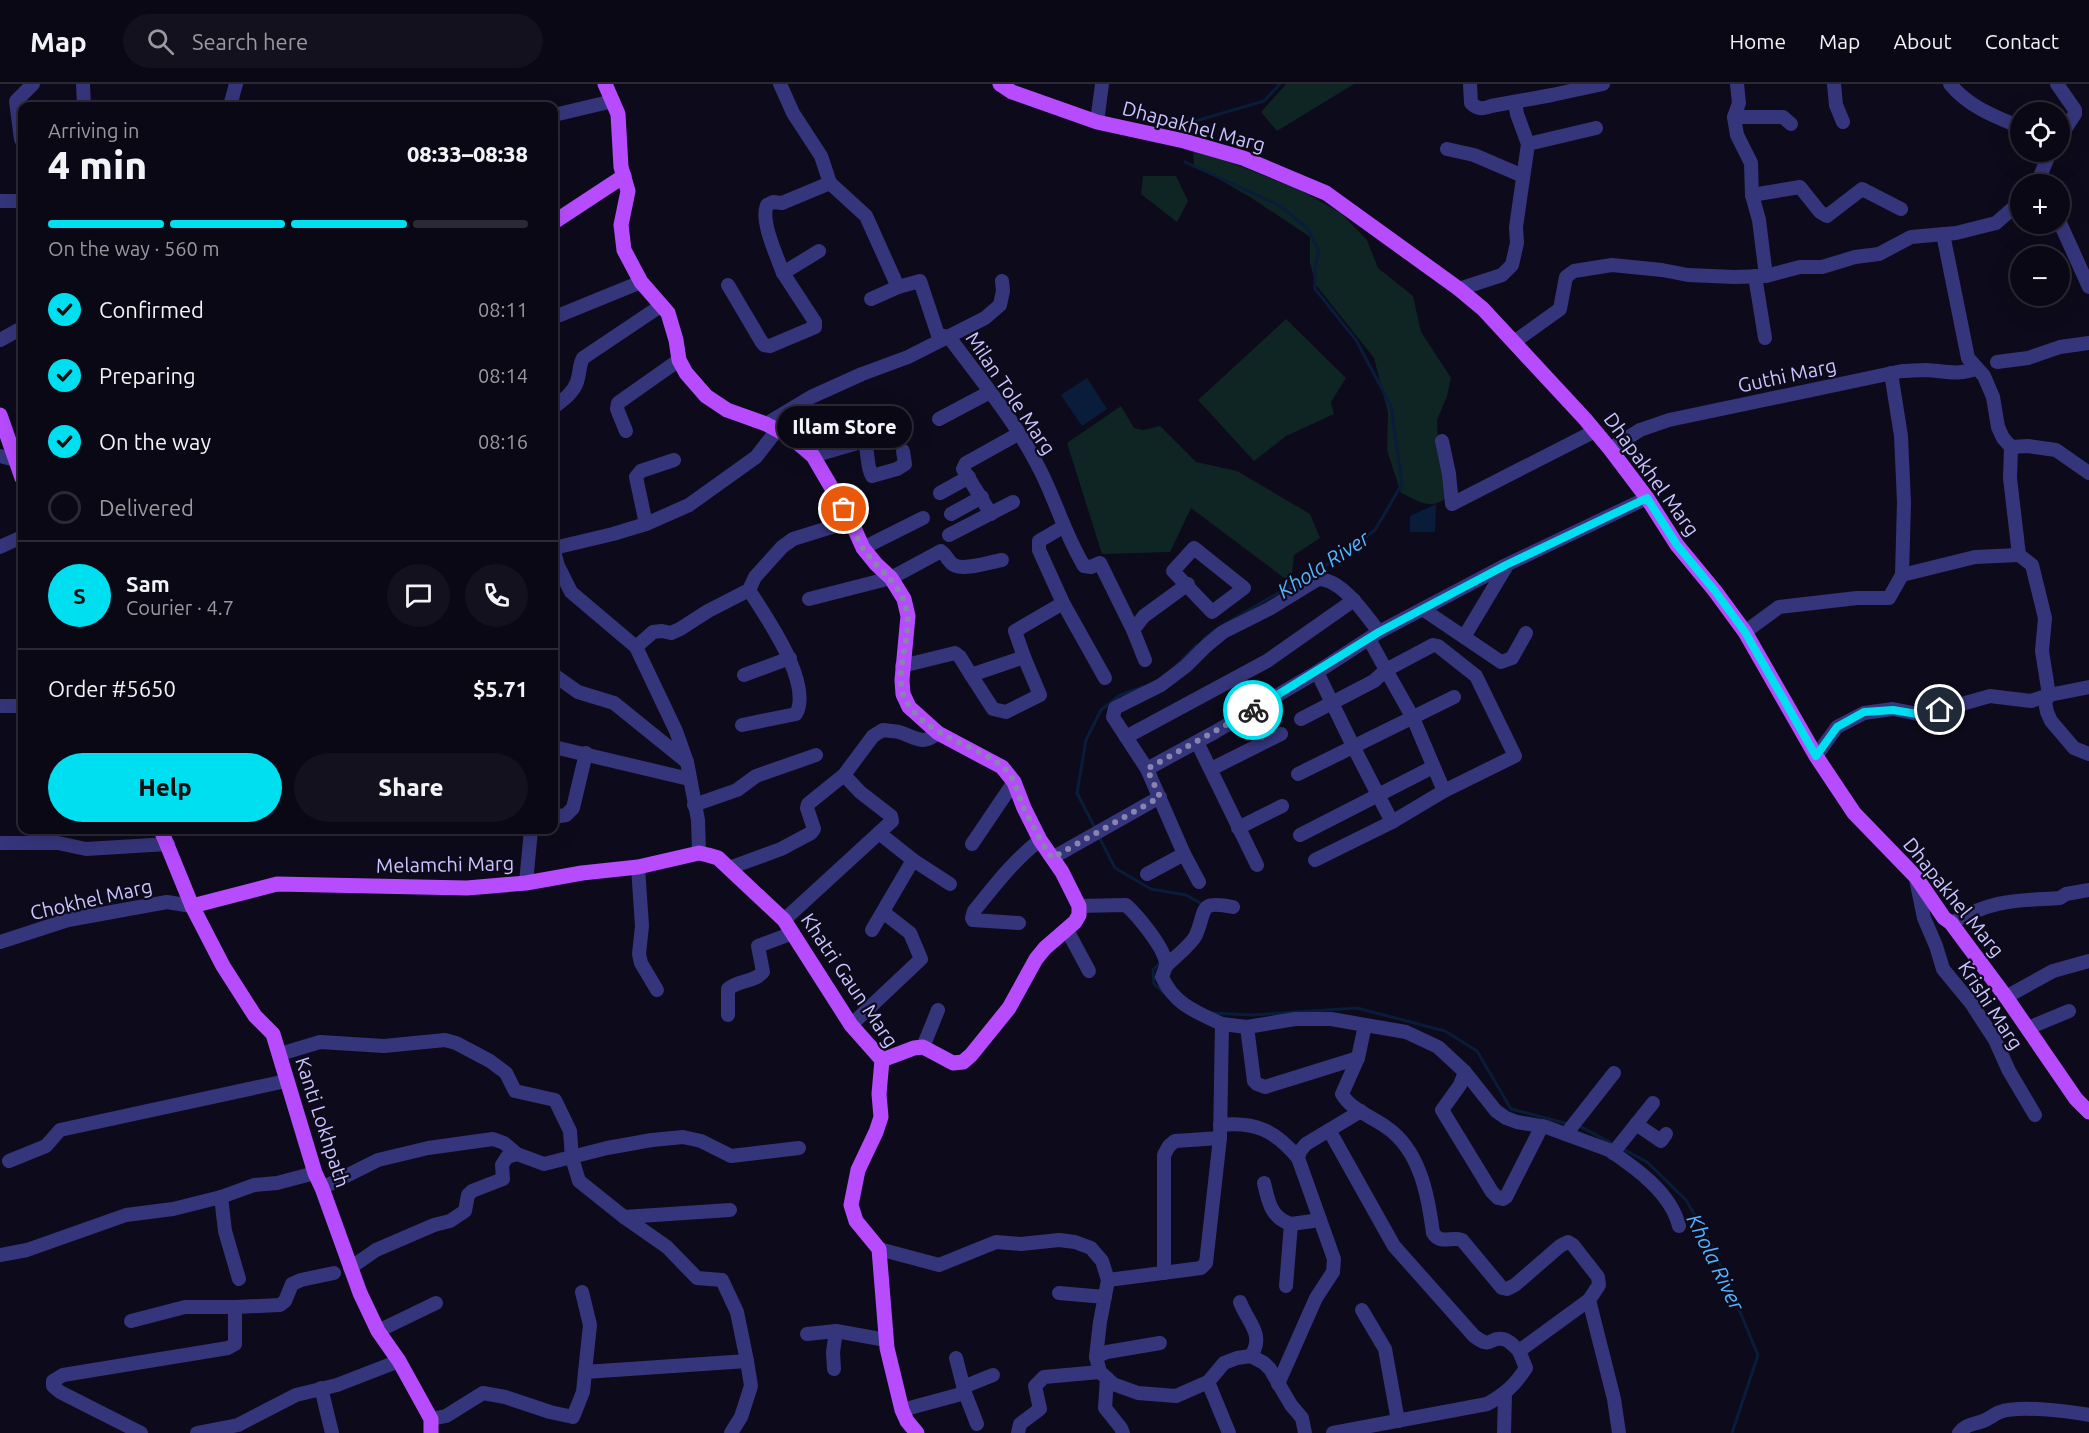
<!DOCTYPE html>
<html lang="en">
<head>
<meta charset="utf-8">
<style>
	body { margin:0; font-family:Ubuntu,sans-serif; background:#13111d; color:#f1f3f6; height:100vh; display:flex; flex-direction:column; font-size:22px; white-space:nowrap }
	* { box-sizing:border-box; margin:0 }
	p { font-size:20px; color:#999aa0 }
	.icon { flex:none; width:33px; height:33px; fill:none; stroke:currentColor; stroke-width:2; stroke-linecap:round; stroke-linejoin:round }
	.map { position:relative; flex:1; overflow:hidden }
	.sheet { position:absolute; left:18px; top:18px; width:540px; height:732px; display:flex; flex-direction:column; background:#0a0814; border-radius:12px; box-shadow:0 6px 24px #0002,0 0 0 2px #2a2934 }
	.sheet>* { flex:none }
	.controls { position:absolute; left:2010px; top:18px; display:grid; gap:12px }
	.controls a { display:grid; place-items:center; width:60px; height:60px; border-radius:50%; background:#0a0814; box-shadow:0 6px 24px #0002,0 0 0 2px #2a2934; font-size:30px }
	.pin { position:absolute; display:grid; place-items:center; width:51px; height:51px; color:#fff; margin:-26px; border:3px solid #fff; border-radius:50%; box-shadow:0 2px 6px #0007 }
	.courier { position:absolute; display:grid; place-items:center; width:60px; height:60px; margin:-30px; border:4px solid #00dff0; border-radius:50%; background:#fff; color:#222; box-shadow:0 2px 8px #0007 }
	.bubble { position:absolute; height:42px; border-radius:21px; background:#0a0814; box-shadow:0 6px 24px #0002,0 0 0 2px #2a2934; font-size:20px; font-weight:800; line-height:42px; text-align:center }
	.summary em { font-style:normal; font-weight:800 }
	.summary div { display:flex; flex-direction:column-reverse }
	.summary { display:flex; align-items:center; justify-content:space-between; height:102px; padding:0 30px }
	h1 { font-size:39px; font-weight:800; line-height:45px }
	.bar { display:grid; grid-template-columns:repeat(4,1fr); gap:9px 6px; align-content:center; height:72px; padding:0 30px }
	.bar i { height:8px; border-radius:4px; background:#2a2934 }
	.bar .on { background:#00dff0 }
	.bar p { grid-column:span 4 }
	.line { display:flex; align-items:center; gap:15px; padding:0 30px; border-top:2px solid #2a2934 }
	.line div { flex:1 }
	.round { display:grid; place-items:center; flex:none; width:63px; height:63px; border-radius:32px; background:#13111d }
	ol { padding:0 30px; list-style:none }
	li { display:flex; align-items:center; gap:18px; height:66px }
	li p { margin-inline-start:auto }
	li .icon { padding:6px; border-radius:50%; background:#00dff0; color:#111; stroke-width:4 }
	li:last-child { color:#999aa0 }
	li i { width:33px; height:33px; border:3px solid #2a2934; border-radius:50% }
	.cta { display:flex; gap:12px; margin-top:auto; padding:12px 30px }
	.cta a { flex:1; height:69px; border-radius:36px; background:#00dff0; color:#111; font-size:24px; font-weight:800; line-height:69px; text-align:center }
	.cta a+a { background:#13111d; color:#f1f3f6 }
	header { display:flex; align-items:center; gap:36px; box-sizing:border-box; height:84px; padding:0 30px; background:#0a0814; border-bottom:2px solid #2a2934 }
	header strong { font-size:28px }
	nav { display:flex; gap:33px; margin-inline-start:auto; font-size:21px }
	.search { width:420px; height:54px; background:#13111d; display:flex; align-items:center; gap:15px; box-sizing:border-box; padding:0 21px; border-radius:33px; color:#999aa0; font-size:22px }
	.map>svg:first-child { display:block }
</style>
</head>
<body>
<header>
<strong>Map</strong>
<div class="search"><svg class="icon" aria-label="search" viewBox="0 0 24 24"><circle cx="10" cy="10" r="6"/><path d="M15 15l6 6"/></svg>Search here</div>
<nav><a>Home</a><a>Map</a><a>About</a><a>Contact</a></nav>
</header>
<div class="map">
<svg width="2089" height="1349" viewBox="0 0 2089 1349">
	<rect width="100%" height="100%" fill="#0d0a1b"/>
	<g fill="#0e2524">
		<polygon points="1286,0 1354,0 1277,47 1261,28"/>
		<path d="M1193 65 1218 73 1302 107 1341 129 1367 156 1378 184 1413 212 1421 248 1451 294 1447 312 1437 336 1438 361 1442 379 1445 415C1428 426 1419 417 1401 409L1387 366 1388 329 1374 274 1316 201 1310 179V153L1250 113 1194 81Z"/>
		<polygon points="1143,92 1176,92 1188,117 1177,138 1141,110"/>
		<polygon points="1286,235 1346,294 1331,318 1334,330 1286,352 1254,377 1198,316"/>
		<polygon points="1121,322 1134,344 1143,346 1160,342 1196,378 1237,387 1310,430 1320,454 1294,471 1291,499 1191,424 1170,468 1102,470 1067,359"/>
	</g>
	<g fill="#091d3b">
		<polygon points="1087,294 1107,325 1082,342 1061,311"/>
		<polygon points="1436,420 1435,448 1410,448 1410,432"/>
	</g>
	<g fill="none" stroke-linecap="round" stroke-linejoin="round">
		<g stroke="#091d3b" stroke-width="3">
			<polyline points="1192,38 1264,17 1280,0"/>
			<polyline points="1185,78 1279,121 1307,144 1319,167 1315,183 1315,205 1356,256 1391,322 1402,400 1375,446 1335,476 1223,541"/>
			<polyline points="1204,555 1218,544"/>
			<polyline points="1176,582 1197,561"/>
			<polyline points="1095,744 1077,709 1086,656 1101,626 1120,611 1143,603"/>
			<polyline points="1099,753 1115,784 1151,805 1186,811 1202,820"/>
			<polyline points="1160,879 1153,886 1154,900 1164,909"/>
			<polyline points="1212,929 1253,931 1357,924 1445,947 1477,967 1511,1025 1569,1040"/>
			<polyline points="1579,1042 1615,1061"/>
			<polyline points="1621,1064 1647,1078 1686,1116 1713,1163 1758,1271 1732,1349"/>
		</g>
		<g stroke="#35357b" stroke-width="14">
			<polyline points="83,0 84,22"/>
			<polyline points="780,0 793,29 821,72 830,99 866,132 898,203 920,197 938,251 949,253"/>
			<path d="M1470 0 1471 19C1478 26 1483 25 1491 22L1552 11 1603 0"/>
			<polyline points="1737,0 1739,19 1734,33 1737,51 1751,79 1752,111 1759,136 1766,192"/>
			<polyline points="1834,0 1836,21 1843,38"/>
			<path d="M1950 0C1969 23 1994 32 2020 43"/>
			<polyline points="2057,0 2075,26 2075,30 2060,53"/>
			<polyline points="230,22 236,0"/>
			<polyline points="554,31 613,17"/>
			<polyline points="1734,33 1783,33 1791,40"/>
			<polyline points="1097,38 1102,0"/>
			<polyline points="21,55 16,17 33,0"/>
			<polyline points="1528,60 1596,44"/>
			<polyline points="1447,65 1474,71 1523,92"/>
			<polyline points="2037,100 2050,68"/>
			<polyline points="1752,111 1800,103 1820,128 1827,132 1862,105 1901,125"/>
			<polyline points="0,117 22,117"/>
			<polyline points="2060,139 2089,203"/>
			<polyline points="1943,150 1968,274 1984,292 1993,313 1998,343 2003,354 2011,363 2028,362 2056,366 2089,389"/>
			<path d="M819 167 783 189C777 172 760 137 767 121L773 118 782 119 830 99"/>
			<polyline points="1755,192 1765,254"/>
			<polyline points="728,201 761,257 764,261 770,262 815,243 815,238 783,189"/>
			<polyline points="1459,205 1502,191 1512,181 1517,159 1516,143 1528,60 1517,30 1515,18"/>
			<polyline points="871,215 898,203"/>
			<polyline points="560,231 641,198"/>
			<path d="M949 253C980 295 1017 339 1040 386 1056 417 1065 451 1084 482L1091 483 1100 479 1101 481 1133 546 1145 576"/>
			<polyline points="0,256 22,244"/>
			<polyline points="1514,258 1560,225 1566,193 1574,187 1612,181 1662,186 1688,191 1734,193 1766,192 1800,183 1822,183 1855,173 1879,170 1911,153 1956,149 1996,139 2020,118"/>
			<polyline points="1997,278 2028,274 2060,263 2089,259"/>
			<polyline points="1891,289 1901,352 1904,418 1902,491"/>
			<path d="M554 323C563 316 573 309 577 298 580 289 579 281 583 274L662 221"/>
			<polyline points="939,335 990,308"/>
			<polyline points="766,340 811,313 862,290 908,273 985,234 1000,221 1003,207 1002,197"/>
			<polyline points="626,347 617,325 618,319 679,276"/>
			<polyline points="1442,357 1449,390 1452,420 1595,347"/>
			<polyline points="2011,363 2010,394 2019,471"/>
			<path d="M1610 365 1640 346 1669 336 1902 287C1909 287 1918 286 1926 286 1945 287 1959 292 1977 284"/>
			<polyline points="0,372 16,376"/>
			<path d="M813 372 864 357C869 368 866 381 872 392L897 385 905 380 903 367"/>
			<polyline points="940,409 969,393"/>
			<polyline points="951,430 982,413"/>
			<polyline points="991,430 963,385 966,379 1018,350"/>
			<polyline points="646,440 636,393 641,387 674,376"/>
			<polyline points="1063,443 1039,457 1039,466 1063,519 1105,594"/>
			<polyline points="949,451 1013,418"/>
			<polyline points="0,463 22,453"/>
			<polyline points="554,464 613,450 646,440 689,421 756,373 777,346"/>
			<polyline points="863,464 923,434"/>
			<polygon points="1194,464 1244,504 1212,528 1173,487"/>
			<polyline points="554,467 558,482 571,508 636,563 676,647 687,678"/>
			<polyline points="2019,471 2032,481 2045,534 2042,567 2049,611 2045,618 2047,628 2051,637 2074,664 2089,670"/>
			<path d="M809 515 891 494 941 467C947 471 948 478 954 481 964 487 990 478 1002 476"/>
			<polyline points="1424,526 1501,578 1512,574 1526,549"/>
			<polyline points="1133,546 1144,532 1188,500"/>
			<polyline points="1745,548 1779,523 1857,514 1889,514 1902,491 1975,473 2019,471"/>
			<polyline points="1464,553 1506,483"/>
			<polyline points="636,563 653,548 662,547 671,549 680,545 708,527 749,506 755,493 782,463 793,455 851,437"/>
			<polyline points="902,582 955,569 960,573 971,591 1021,574 1024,573 1015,547 1063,519"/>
			<polyline points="554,591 578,608 614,619 687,678 698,736 699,769"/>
			<polyline points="744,591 790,574"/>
			<polyline points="971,591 993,625 1006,628 1040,611 1024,573"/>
			<polyline points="0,622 22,622"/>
			<polyline points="1301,635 1374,597 1386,586 1369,555"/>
			<path d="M742 641 796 630C813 599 766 533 749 506"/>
			<polyline points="1126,653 1267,577 1354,516"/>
			<polyline points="1197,658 1257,781"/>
			<polyline points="554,663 689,695"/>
			<polyline points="1816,672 1837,643 1864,629 1893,625 1923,631 1990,612 2031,617 2049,611 2089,603"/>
			<polyline points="1147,685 1215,648 1317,588 1379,548 1506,481 1647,414"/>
			<polyline points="1211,685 1281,650"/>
			<polyline points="1298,690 1454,613"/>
			<polyline points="694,721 737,706 756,692 816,671"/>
			<polyline points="554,733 566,731 573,724 586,669"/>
			<polyline points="1392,738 1444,707 1515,672 1476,592 1438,562 1433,561 1386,586 1413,634 1444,707"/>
			<polyline points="1238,744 1282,722"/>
			<polyline points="879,749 913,776 950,800"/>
			<polyline points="1300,751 1433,683"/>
			<polyline points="0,759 58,759 86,765 168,760"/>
			<polyline points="972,760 1014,698"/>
			<polyline points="1052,774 1160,713"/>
			<polyline points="1315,776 1392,738 1354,664 1317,588"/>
			<polyline points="638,783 642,842 639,870 641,879 657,906"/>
			<path d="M729 784 781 765 811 749 814 745 807 724 808 720 844 691 873 652 883 646C889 647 896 647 902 649 918 655 923 661 938 649"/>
			<polyline points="1147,790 1184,770"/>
			<polyline points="1916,795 1924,834 1936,862 1943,885 1971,919 1995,956 2009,987 2035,1031"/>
			<path d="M1199 798 1184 770 1147 685 1113 633 1115 624 1161 601 1186 582 1206 562 1223 548 1269 525 1318 495C1342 495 1366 531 1379 548"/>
			<polyline points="526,799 531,746"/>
			<path d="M1079 822 1126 821C1137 831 1165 864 1166 880 1166 884 1163 889 1162 893 1174 920 1196 928 1222 940L1220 1054 1206 1179 1201 1184 1108 1196"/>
			<polyline points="784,836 892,737 891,732 860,708 844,691"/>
			<path d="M1019 839 973 836 972 834 974 827C995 801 1014 776 1040 756"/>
			<path d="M1951 839C1994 815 2013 817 2060 814L2066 810 2089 806"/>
			<polyline points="872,846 913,776"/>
			<polyline points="1067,846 1089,887"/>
			<polyline points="0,858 68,836 167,818 192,822"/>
			<path d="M1166 882C1174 874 1192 860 1196 851 1207 825 1198 816 1233 823"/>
			<polyline points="2006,913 2053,887 2089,877"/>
			<path d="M728 931V905C738 896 755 898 763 888L758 862 793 849"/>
			<path d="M1222 940 1247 943 1295 935H1331L1406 948 1438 963 1465 988 1496 1027 1506 1034 1517 1038 1546 1043 1609 1066C1636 1084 1671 1109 1679 1142"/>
			<polyline points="851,941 921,875 910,849 883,828"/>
			<polyline points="1247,943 1254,997 1257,1000 1265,1003 1358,974"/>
			<polyline points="2028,944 2069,927"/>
			<polyline points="923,963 938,926"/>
			<polyline points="280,970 320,958 384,962 445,956 456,959 490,977 506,989 515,1007 555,1016 570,1047 572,1074 579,1097 624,1133 730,1126"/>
			<polyline points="1465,988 1460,1001 1442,1026 1492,1108 1498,1114 1503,1115 1506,1113 1542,1042"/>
			<polyline points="1636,1040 1661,1057 1666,1050"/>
			<path d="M1220 1041C1255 1037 1276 1047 1298 1074"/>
			<path d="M1329 1046 1394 1162 1474 1252C1493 1266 1488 1253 1502 1255 1508 1255 1515 1263 1519 1267"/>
			<polyline points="1566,1050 1614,989"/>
			<polyline points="1613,1069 1653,1019"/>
			<polyline points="9,1077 46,1062 60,1046 286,997"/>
			<path d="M1264 1099C1268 1117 1271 1134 1291 1140"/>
			<polyline points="322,1104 378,1076 428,1064 493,1055 504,1059 517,1070"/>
			<polyline points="221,1113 225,1147 239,1195"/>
			<polyline points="879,1165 939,1181 996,1158 1021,1160 1059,1156 1075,1158 1091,1164 1102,1177 1108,1196 1100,1238 1096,1273 1100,1288 1113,1300 1138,1309 1176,1312 1208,1298 1224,1279 1237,1274 1251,1272"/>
			<polyline points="0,1171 27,1166 126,1131 173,1125 221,1113 254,1101 277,1099 315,1089"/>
			<polyline points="350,1184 376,1166 434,1141 450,1137 465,1127 468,1111 472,1107 503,1095 502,1081 507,1073 517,1070 544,1080 607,1064 652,1056 683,1053 701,1057 731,1072 799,1064"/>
			<polyline points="1164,1189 1164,1071 1169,1062 1175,1057 1220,1054"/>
			<polyline points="1286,1202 1291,1140 1320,1136"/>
			<polyline points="582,1208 590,1241 585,1288 747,1277 737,1228 722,1196 697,1194 667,1163 624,1133"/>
			<polyline points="1059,1209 1105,1213"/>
			<polyline points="1589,1216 1614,1315 1619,1349"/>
			<path d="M1240 1218C1248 1239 1265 1250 1251 1272"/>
			<polyline points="1362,1226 1385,1265 1398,1337"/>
			<polyline points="131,1237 185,1223 235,1223"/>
			<polyline points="378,1247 436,1219"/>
			<polyline points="836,1247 886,1256"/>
			<polyline points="807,1250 836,1247 833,1268 834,1285"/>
			<polyline points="1251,1272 1264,1279 1270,1285 1291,1321 1302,1334 1305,1349"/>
			<polyline points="1096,1273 1107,1268 1160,1259"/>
			<polyline points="956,1274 965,1309 977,1340"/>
			<polyline points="1107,1294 1105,1324 1121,1344 1123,1349"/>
			<polyline points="1208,1298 1229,1349"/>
			<polyline points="1278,1300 1316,1214 1333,1188 1334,1175 1298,1074 1300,1067 1306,1060 1361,1027"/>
			<polyline points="963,1303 993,1291"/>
			<polyline points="321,1304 332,1349"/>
			<polyline points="902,1326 965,1309"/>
			<polyline points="431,1335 446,1332 483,1309 505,1313 550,1328 573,1333 583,1308 585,1288"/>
			<polyline points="141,1349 60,1308 53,1302 53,1297 63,1291 228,1264 235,1260 235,1223 280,1221 285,1217 292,1200 301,1196 334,1189"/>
			<polyline points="197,1349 238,1341 296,1311 337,1301 399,1277"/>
			<polyline points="731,1349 741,1333 751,1302 747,1277"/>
			<polyline points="1018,1349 1020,1340 1040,1325 1035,1302 1044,1293 1100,1288"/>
			<path d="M1333 1349 1487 1320C1504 1311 1515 1301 1526 1284L1519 1267 1589 1216 1599 1201 1598 1193 1573 1161 1568 1158 1560 1162 1515 1201 1507 1205 1502 1204 1462 1156C1451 1152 1441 1161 1433 1149 1428 1111 1420 1066 1386 1043 1372 1033 1350 1025 1342 1010L1358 974 1365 941"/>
			<polyline points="1504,1349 1505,1310"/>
			<path d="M1959 1349C1966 1340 1973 1341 1983 1337 1989 1335 1994 1330 2000 1328 2018 1321 2069 1327 2089 1331"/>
		</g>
		<g stroke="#b74cff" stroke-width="15">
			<polyline points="605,0 618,30 621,83 628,107 621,141 624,166 641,198 668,229 676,256 679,276 686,289 706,312 727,326 766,340 792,354 813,372 851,437 863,464 876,480 891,494 904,515 908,532 902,596 903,610 909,623 938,649 1002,683 1014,698 1024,724 1040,756 1062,788 1079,822 1079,831 1075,838 1045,864 1036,875 1009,924 971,971 963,978 953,979 923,963 914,964 882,976"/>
			<polyline points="1000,0 1012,8 1097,38 1184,57 1243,74 1326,109 1459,205 1483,225 1585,335 1610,365 1647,414 1677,461 1715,507 1745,548 1816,672 1854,729 1916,793 1944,834 1951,839 2006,913 2076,1015 2089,1028"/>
			<polyline points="554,138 624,92"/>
			<polyline points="0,331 22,394"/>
			<polyline points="161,746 192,822 223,882 255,932 273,950 315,1089 322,1104 360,1209 378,1247 399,1277 431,1335 431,1349"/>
			<polyline points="192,822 277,800 467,804 526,799 582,789 638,783 699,769 708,771 718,774 784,836 851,941 882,976 879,1010 881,1033 876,1048 858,1086 851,1121 856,1137 879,1165 887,1264 902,1326 907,1337 917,1349"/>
		</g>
	</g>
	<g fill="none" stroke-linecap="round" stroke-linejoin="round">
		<path stroke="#8884af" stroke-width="6" stroke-dasharray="0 10.8" d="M844 425C851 438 856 454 864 466 881 489 902 499 907 529 912 559 889 596 910 623 933 654 973 660 1002 682 1016 693 1017 711 1025 726 1033 743 1042 759 1052 774L1160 713 1147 685 1253 626"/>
		<polyline stroke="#00dff0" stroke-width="8" points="1253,626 1379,548 1506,481 1647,414 1677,461 1715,507 1745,548 1816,672 1837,643 1864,628 1893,626 1923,631 1940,626"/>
	</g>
	<g text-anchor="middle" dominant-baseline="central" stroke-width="4.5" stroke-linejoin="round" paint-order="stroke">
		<g font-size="20" fill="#cac5ff" stroke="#0d0a1b">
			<text transform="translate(1194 42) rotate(15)">Dhapakhel Marg</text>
			<text transform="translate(1787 291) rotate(-12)">Guthi Marg</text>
			<text transform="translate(1011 309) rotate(56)">Milan Tole Marg</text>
			<text transform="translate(1652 390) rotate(54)">Dhapakhel Marg</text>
			<text transform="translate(445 780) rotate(-1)">Melamchi Marg</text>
			<text transform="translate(1954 813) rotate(51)">Dhapakhel Marg</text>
			<text transform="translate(91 815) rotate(-13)">Chokhel Marg</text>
			<text transform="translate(850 896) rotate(56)">Khatri Gaun Marg</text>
			<text transform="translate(1991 921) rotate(57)">Krishi Marg</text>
			<text transform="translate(323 1038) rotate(72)">Kanti Lokhpath</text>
		</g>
		<g font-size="21" font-style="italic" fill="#53b4ff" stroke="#0d0a1b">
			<text transform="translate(1323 480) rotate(-33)">Khola River</text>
			<text transform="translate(1716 1178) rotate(64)">Khola River</text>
		</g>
	</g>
</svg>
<div class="controls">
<a><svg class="icon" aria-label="locate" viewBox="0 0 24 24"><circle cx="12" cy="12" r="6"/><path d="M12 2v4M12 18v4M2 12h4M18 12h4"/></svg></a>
<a>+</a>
<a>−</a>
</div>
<div class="pin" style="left:844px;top:425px;background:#ea580c"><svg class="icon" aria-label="bag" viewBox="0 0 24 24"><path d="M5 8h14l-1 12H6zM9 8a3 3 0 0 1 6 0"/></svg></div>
<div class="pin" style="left:1940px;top:626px;background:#1f2937"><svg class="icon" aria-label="home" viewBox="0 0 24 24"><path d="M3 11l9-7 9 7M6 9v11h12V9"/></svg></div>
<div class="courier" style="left:1253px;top:626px"><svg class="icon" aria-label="bike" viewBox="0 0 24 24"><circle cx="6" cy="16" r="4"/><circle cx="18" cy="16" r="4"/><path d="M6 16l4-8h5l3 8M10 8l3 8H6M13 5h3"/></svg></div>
<div class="bubble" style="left:777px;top:322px;width:135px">Illam Store</div>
<section class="sheet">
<div class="summary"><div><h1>4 min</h1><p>Arriving in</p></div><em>08:33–08:38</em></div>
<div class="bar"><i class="on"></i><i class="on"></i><i class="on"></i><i></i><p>On the way · 560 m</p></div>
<ol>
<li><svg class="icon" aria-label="check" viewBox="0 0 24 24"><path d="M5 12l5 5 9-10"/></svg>Confirmed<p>08:11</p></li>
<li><svg class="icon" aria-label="check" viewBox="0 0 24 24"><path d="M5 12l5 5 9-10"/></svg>Preparing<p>08:14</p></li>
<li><svg class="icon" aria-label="check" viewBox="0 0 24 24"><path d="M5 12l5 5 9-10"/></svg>On the way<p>08:16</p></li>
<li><i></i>Delivered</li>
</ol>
<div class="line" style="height:108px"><b class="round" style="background:#00dff0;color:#111">S</b><div><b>Sam</b><p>Courier · 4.7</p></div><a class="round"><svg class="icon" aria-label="chat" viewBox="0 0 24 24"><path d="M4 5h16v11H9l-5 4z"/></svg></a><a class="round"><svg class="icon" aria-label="phone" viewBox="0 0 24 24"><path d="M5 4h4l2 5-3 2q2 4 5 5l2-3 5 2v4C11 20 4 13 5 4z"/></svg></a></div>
<div class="line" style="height:78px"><div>Order #5650</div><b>$5.71</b></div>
<div class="cta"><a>Help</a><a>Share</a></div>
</section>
</div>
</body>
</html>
